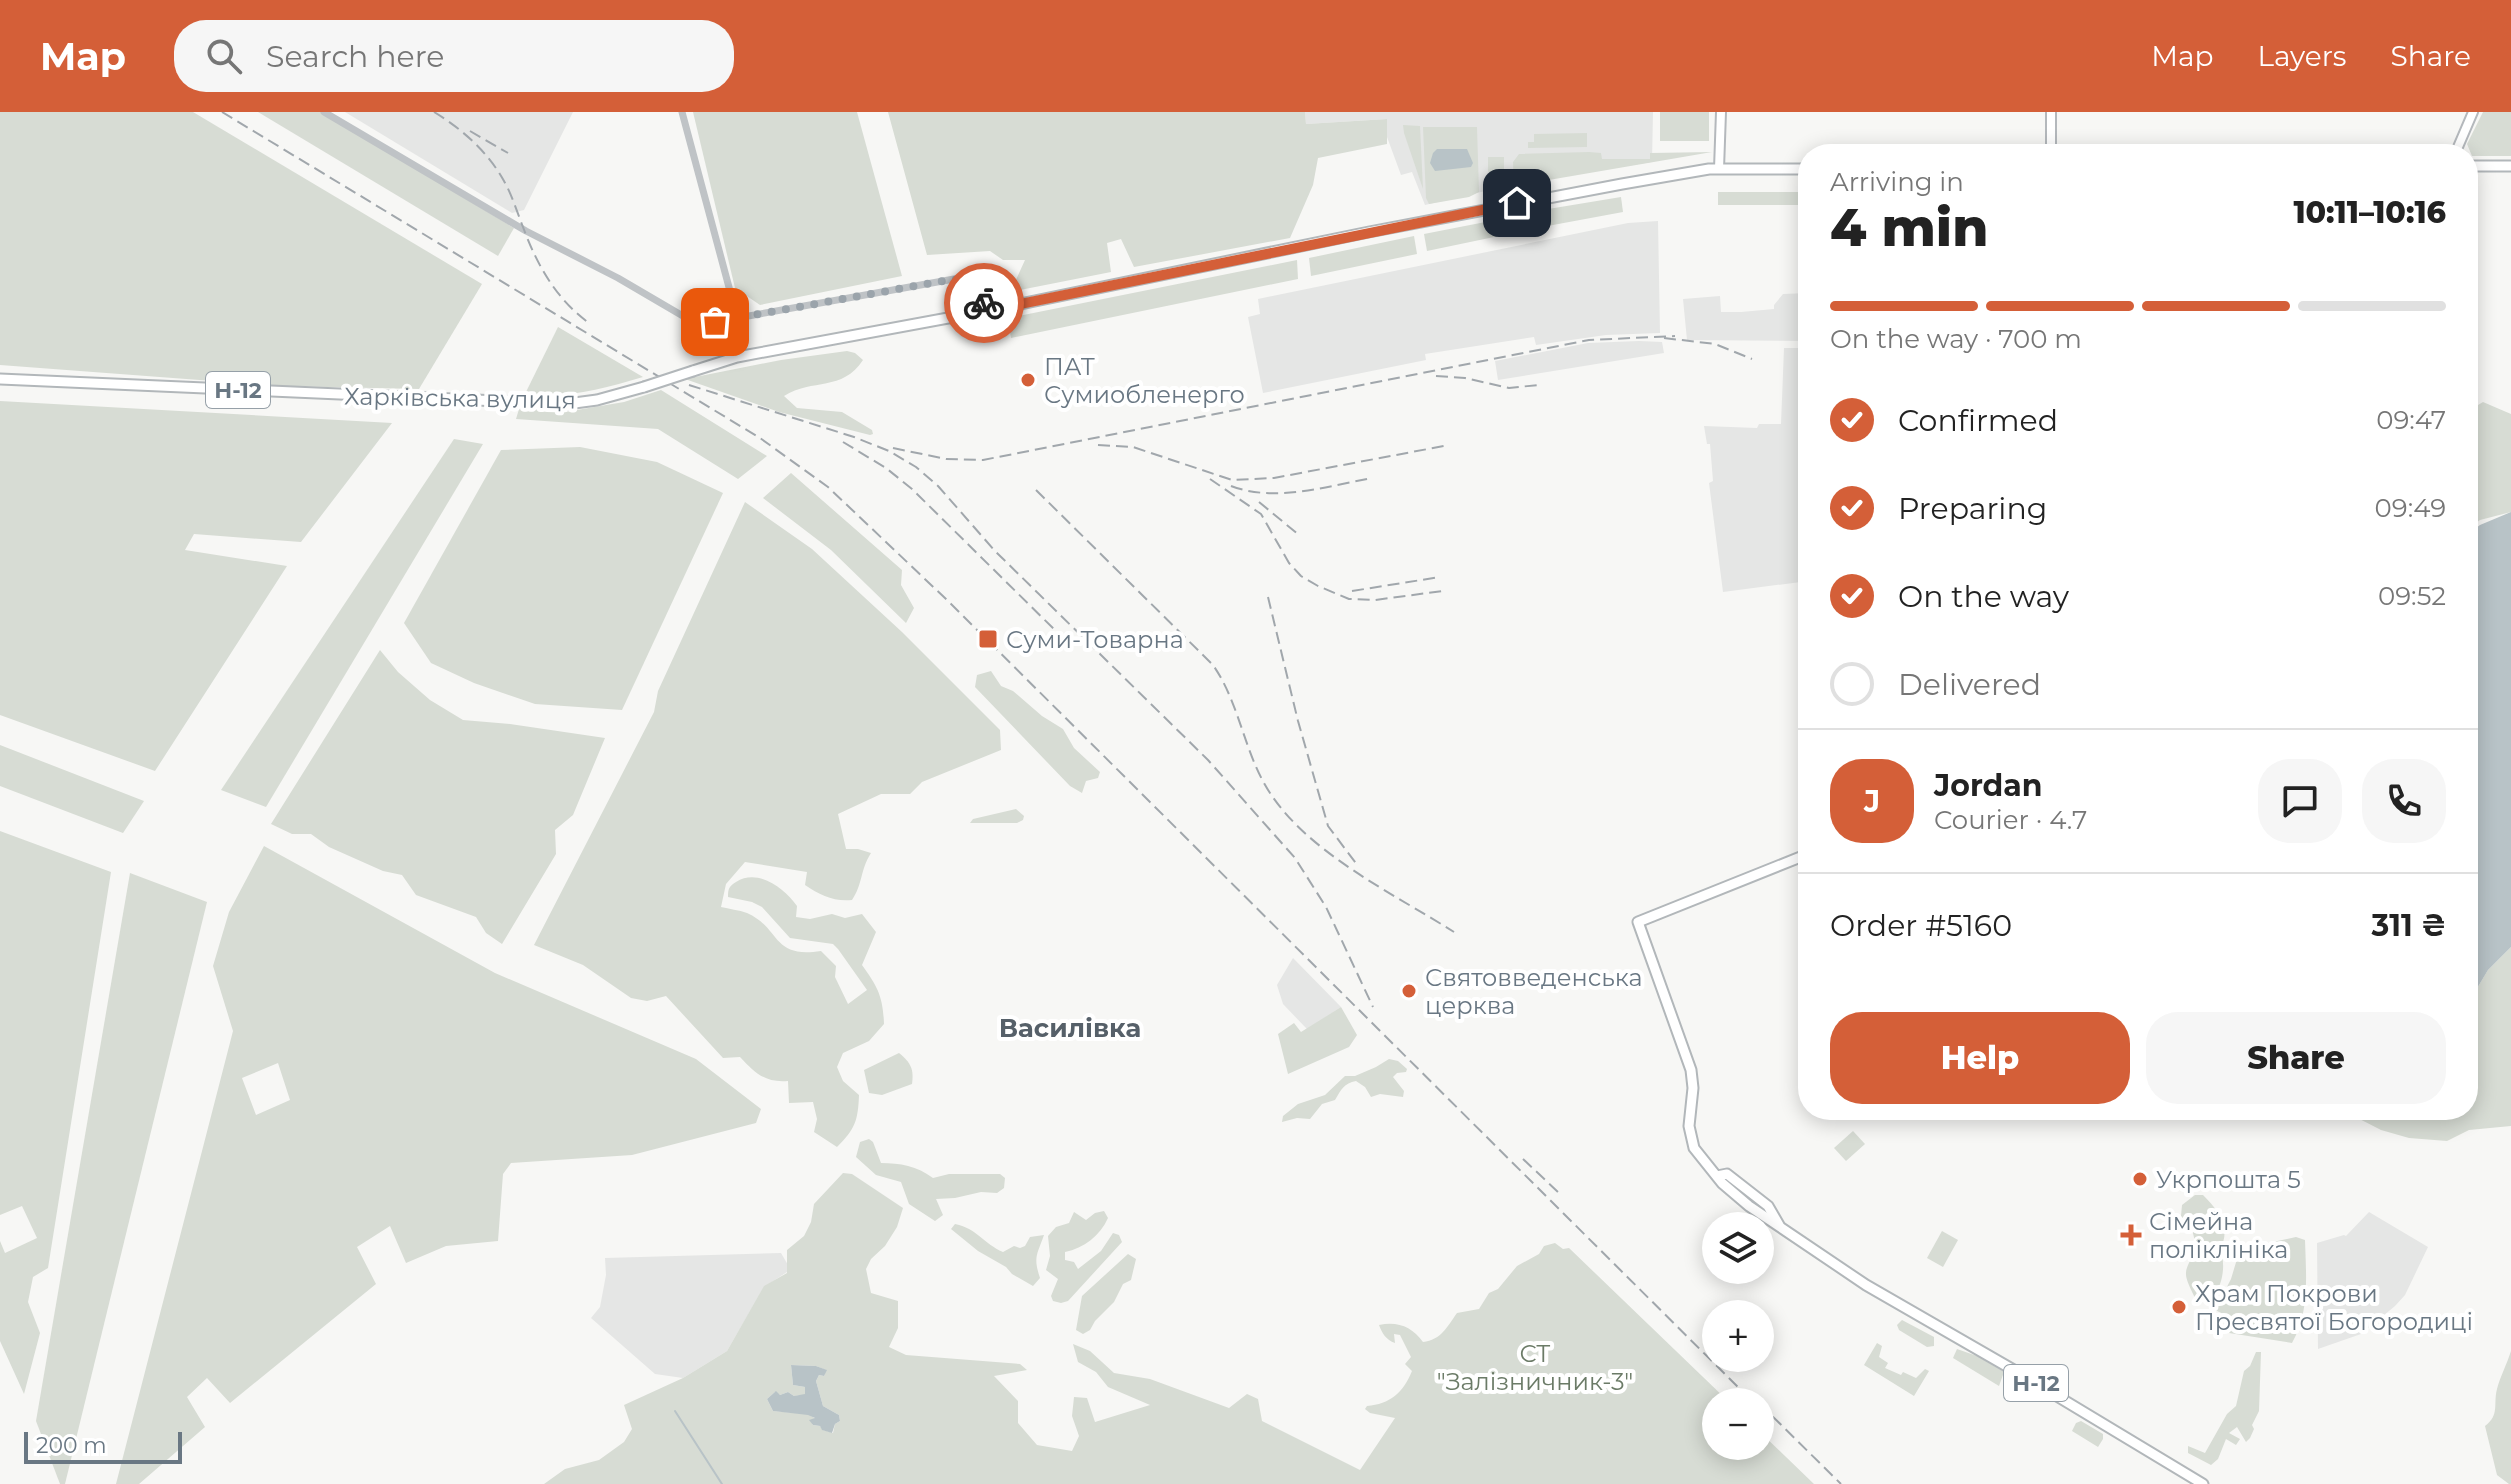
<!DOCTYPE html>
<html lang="en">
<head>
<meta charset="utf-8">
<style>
	body { margin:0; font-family:Montserrat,sans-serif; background:#f6f6f6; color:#222; height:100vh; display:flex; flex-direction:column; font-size:30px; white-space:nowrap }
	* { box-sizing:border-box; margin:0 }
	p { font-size:26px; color:#767676 }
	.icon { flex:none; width:44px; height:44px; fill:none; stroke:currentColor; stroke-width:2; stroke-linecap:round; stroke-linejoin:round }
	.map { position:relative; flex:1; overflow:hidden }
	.drawer { position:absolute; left:1798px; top:32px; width:680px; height:976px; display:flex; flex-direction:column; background:#fff; border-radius:32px; box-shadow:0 4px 20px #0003 }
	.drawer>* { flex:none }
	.controls { position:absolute; left:1702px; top:1100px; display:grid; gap:16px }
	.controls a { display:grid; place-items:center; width:72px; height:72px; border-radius:50%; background:#fff; box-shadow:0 4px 20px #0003; font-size:40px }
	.scale { position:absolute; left:24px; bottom:20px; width:158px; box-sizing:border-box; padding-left:8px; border:4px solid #697783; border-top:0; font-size:22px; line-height:28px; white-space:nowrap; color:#697783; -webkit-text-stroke:6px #fff; paint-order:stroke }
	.pin { position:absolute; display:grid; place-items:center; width:68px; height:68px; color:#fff; margin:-34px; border-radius:16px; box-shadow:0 4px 12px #0006 }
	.courier { position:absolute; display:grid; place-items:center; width:80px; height:80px; margin:-40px; border:6px solid #d45f38; border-radius:50%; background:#fff; color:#222; box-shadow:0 2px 10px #0007 }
	.summary em { font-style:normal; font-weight:800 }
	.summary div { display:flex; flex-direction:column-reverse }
	.summary { display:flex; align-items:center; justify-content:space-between; height:136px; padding:0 32px }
	h1 { font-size:52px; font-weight:800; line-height:60px }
	.bar { display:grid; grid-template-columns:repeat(4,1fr); gap:12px 8px; align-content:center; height:96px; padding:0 32px }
	.bar i { height:10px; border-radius:6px; background:#e0e0e0 }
	.bar .on { background:#d45f38 }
	.bar p { grid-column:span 4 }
	.line { display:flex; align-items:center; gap:20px; padding:0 32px; border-top:2px solid #e0e0e0 }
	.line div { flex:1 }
	.round { display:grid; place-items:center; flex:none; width:84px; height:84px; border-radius:32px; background:#f6f6f6 }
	ol { padding:0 32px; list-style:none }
	li { display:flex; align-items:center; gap:24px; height:88px }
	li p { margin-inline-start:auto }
	li .icon { padding:8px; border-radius:50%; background:#d45f38; color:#fff; stroke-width:4 }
	li:last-child { color:#767676 }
	li i { width:44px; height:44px; border:4px solid #e0e0e0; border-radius:50% }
	.button { display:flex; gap:16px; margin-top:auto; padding:16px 32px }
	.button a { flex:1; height:92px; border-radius:32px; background:#d45f38; color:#fff; font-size:32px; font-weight:800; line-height:92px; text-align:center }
	.button a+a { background:#f6f6f6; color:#222 }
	header { display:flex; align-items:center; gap:48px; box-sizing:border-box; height:112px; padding:0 40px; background:#d45f38; color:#fff }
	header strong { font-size:38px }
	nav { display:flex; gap:44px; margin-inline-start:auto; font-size:28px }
	.search { width:560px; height:72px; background:#f6f6f6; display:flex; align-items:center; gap:20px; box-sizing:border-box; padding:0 28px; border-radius:32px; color:#767676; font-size:30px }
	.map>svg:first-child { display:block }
</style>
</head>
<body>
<header>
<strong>Map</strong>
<div class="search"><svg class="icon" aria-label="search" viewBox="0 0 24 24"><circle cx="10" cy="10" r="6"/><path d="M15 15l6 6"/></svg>Search here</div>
<nav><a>Map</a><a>Layers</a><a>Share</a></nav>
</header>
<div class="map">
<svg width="2511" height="1372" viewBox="0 0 2511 1372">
	<rect width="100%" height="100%" fill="#f7f7f5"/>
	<g fill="#e5e6e5">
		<polygon points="345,0 573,0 524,98 512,101"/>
		<polygon points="1305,0 1653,0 1652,50 1528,69 1425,93 1412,60 1401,63 1387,25 1387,7 1306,12"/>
		<polygon points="1658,109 1660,221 1606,223 1536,233 1534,225 1425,242 1426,248 1263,281 1248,205 1260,202 1258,187 1628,111"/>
		<polygon points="1808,181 1808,229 1687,228 1683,187 1720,184 1721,200 1741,200 1774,197 1774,193 1783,182"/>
		<polygon points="1639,229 1662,230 1664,241 1498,268 1495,249 1588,231"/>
		<polygon points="1784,236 1808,236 1808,469 1723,480 1709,371 1713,369 1710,332 1707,332 1704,314 1757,316 1759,312 1781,312"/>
		<polygon points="1293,846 1341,895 1307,917 1283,892 1277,873"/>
		<polygon points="2369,1100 2428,1135 2405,1183 2395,1194 2361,1222 2318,1237 2317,1131 2344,1123 2346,1124"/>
		<polygon points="781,1141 788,1153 787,1160 764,1175 727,1239 683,1266 655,1262 591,1206 600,1195 606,1163 605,1146"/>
	</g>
	<g fill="#d7dcd4" fill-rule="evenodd">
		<polygon points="0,0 193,0 482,172 419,277 281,274 0,253"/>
		<polygon points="258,0 321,0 514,116 498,144"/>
		<polygon points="693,0 857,0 902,164 760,193 735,176"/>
		<polygon points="888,0 1305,0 1306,12 1387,7 1387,32 1318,46 1313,73 1290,126 1134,155 1121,127 1107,131 1111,160 1020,178 1014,172 1025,148 1003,148 990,139 927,143"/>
		<rect x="1660" y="0" width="49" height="29"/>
		<polygon points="2483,0 2511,0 2511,44 2472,44 2467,32"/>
		<polygon points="1403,13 1420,14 1423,77 1404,21"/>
		<polygon points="1423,15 1477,15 1479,80 1469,85 1429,92 1426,86"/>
		<polygon points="1587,21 1587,35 1528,36 1528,30 1534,30 1534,22"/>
		<polygon points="1589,40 1601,41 1602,47 1650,47 1650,41 1712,40 1514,74 1513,50 1519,42"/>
		<polygon points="1488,45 1504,45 1504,75 1496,76 1488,59"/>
		<rect x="1718" y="80" width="90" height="13"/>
		<polygon points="1621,85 1623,100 1526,118 1524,101"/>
		<polygon points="1516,104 1518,120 1427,139 1424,122"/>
		<polygon points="1414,124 1417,142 1311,164 1309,146"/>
		<polygon points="1297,148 1298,167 1011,226 1008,206"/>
		<path d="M558 215 643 265C603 277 567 287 525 282Z"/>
		<path d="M847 239 855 241 863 248C842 280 813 266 784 284L797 296 842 300 872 318 873 322 870 323 779 300 685 267 781 248Z"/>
		<polygon points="661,278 767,344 738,367 658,317 516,307 519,297 565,300 624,290"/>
		<polygon points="0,289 392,311 301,430 194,422 185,438 287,454 155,659 0,603"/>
		<polygon points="2483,290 2511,302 2511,400 2480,408 2468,417 2468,299"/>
		<polygon points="454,327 483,332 266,695 221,678"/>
		<polygon points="580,335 657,350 723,381 622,598 535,592 474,571 431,551 404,511 501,338"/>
		<polygon points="791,361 902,458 901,473 914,496 906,511 831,438 763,386"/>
		<path d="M745 390 812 437 902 520 1000 618 1001 638 922 670 910 682H881L838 702 846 737H858L871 741C860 758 863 772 852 788 834 790 820 783 805 773L807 760 745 750 726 772 721 795C729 797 739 798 747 801 781 816 771 847 821 839L836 854 835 865 848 892 867 878 838 837 833 832 790 826 762 795 752 790 728 785C728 777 729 774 736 770 758 756 784 776 797 794L796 805 810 807 832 802 845 806 862 802 876 820 862 853C878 875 883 885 884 912L869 929 843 941 837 955 843 969 859 983C858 1009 855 1017 837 1035L814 1020 817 1007 813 990 789 991 788 969C765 971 755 961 740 945L723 946 666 884 647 889 631 886 583 853 534 833 654 600 658 579Z"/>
		<polygon points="380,538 398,560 430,588 463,608 510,612 605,626 573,703 555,718 556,742 502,832 486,821 476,805 416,783 402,763 383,759 329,735 311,722 292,722 271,712"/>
		<polygon points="991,559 1001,574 1013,579 1042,604 1063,617 1074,636 1100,660 1098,666 1086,669 1082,681 1070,674 975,575 977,563"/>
		<polygon points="0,634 0,633 144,689 123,721 0,674"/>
		<polygon points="1016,697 1024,704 1023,708 1017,711 970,711 973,707"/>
		<polygon points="0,719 111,760 48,1156 33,1165 28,1190 40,1221 24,1282 0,1229 0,1129 5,1141 37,1126 22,1094 0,1103"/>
		<path d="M264 734 495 861 696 947 761 997 756 1011 632 1043 511 1051 503 1062 498 1129 446 1134 406 1151 390 1114 357 1135 376 1172 230 1291 207 1266 187 1285 205 1315 139 1372H116L233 919 213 854 229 800ZM278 951 290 988 256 1003 242 966Z"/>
		<polygon points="130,761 207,790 65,1372 60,1372 36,1309"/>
		<polygon points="2511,835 2511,1014 2469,1018 2447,1029 2409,1026 2381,1018 2342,998 2468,998 2468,882 2476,878 2488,858"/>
		<polygon points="1341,895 1357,923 1349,935 1288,962 1278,922 1294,911 1301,920"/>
		<path d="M899 941C911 951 914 957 912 972L882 983 869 981 864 958Z"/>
		<path d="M1389 947 1398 949 1407 957 1406 960 1397 961 1393 965 1404 979 1403 985 1380 982 1371 985 1365 975 1356 969C1344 971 1341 978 1335 988L1322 992 1310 1007 1297 1006 1282 1010 1283 1004 1298 992 1325 983 1345 964H1355L1376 955Z"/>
		<polygon points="1853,1019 1865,1032 1846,1049 1834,1036"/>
		<path d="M869 1027 873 1030 881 1051C900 1051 917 1054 933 1066L949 1062H1000L1005 1066 1004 1076 997 1081 981 1080 955 1086 936 1087 943 1103 935 1109 909 1092 901 1070 876 1063 856 1045 860 1030Z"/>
		<path d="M843 1061 852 1062 903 1096 897 1115 885 1134 871 1147 866 1157 871 1181 898 1189V1216L889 1235 906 1243 1020 1252 1027 1258 994 1264 1018 1289V1311L1037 1333 1072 1339 1079 1324 1072 1304 1074 1285 1087 1286 1095 1310 1150 1293 1108 1275 1096 1260 1078 1250 1073 1232 1090 1239 1114 1261 1150 1267 1229 1296 1247 1282 1258 1287 1262 1309 1360 1358 1395 1306 1370 1301 1365 1297 1367 1294C1390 1292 1403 1281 1412 1259L1405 1252 1411 1245 1400 1223 1394 1222 1395 1231C1386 1228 1382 1221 1379 1213 1398 1209 1412 1215 1423 1230 1441 1228 1447 1215 1457 1201L1479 1197 1489 1181 1498 1177 1517 1154 1539 1142 1544 1134 1555 1131 1563 1137 1569 1136 1729 1290H1716V1334H1760V1320L1814 1372H544L565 1357 599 1348 624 1330 632 1317 624 1293 683 1266 727 1239 764 1174 787 1161V1138L804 1124 811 1110 814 1092ZM791 1253 816 1254 826 1258 824 1264 819 1263 816 1269 823 1294 839 1303 840 1309 835 1312 833 1321 823 1318 820 1314 813 1313 810 1308 816 1307 808 1302 773 1299 767 1287 775 1280 780 1283 788 1280 794 1284 805 1283V1275L793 1273Z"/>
		<path d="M2195 1083H2203C2218 1098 2232 1116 2220 1137 2226 1152 2223 1171 2214 1184L2200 1187 2195 1186C2180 1156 2186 1162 2196 1134L2192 1117 2181 1104 2182 1093Z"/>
		<path d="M1104 1099 1108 1106C1100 1124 1084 1136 1065 1140V1148L1074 1150 1078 1157 1101 1139 1113 1121 1119 1123 1122 1130 1068 1189 1061 1191 1053 1189 1051 1184 1058 1167 1046 1158 1050 1144 1048 1124 1056 1115 1069 1111 1074 1100 1086 1108 1095 1101Z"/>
		<path d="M955 1112C978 1117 984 1132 1003 1140L1014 1134 1020 1136 1025 1134 1030 1125 1044 1123C1037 1143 1033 1145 1040 1166L1033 1174 1012 1162 1006 1155 978 1139 951 1117Z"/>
		<polygon points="1942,1119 1958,1128 1943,1155 1927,1146"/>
		<path d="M2296 1125 2305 1128C2306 1164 2310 1199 2292 1231L2229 1221 2234 1207 2215 1198 2231 1167 2240 1137Z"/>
		<polygon points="1128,1142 1136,1147 1131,1168 1123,1172 1114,1190 1095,1209 1090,1218 1083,1222 1076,1218 1082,1184"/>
		<polygon points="1902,1208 1934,1225 1934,1234 1927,1235 1899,1218 1897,1213"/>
		<polygon points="1877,1231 1882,1234 1879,1245 1888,1251 1885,1256 1901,1263 1903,1260 1916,1266 1925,1257 1929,1259 1914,1284 1864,1253"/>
		<polygon points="1957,1237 1977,1244 2004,1260 1999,1274 1953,1246"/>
		<path d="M2511 1239V1372H2509L2497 1363 2485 1314C2500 1303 2493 1292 2497 1277 2500 1265 2507 1252 2511 1239Z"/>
		<polygon points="2256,1240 2261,1240 2259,1299 2252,1313 2254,1317 2250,1326 2246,1330 2237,1315 2229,1321 2240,1327 2236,1333 2226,1327 2218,1347 2211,1353 2188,1341 2188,1334 2205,1341 2227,1302 2236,1294 2244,1259 2250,1254"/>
		<polygon points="2081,1309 2103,1322 2103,1327 2098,1335 2072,1319 2076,1311"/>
	</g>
	<g fill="#b8c3c7">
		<polygon points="1437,37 1467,37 1473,51 1471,55 1435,59 1430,51 1433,41"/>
		<polygon points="2511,400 2511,835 2488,858 2476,878 2468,882 2468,439 2471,434 2468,422 2480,413"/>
		<polygon points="791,1253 816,1254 827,1258 824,1264 819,1263 816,1269 823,1294 839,1303 840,1309 835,1312 832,1321 822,1318 820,1314 813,1313 809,1308 815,1306 808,1303 773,1299 767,1287 776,1279 780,1283 788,1280 794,1284 805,1282 805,1275 793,1273"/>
	</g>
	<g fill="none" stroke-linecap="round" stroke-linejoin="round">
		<polyline stroke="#b8c3c7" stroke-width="2" points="675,1299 722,1372"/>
		<defs>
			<g id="secondary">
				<polyline points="2051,42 2051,0"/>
				<polyline points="2455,42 2473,0"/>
				<polyline points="1719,57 1721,0"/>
			</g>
			<g id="primary">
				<polyline points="2468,54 2511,54"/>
				<polyline points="693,259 737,245 986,199 1369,120 1622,72 1709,57 1808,57"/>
				<polyline points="0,267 567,292 597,288 644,275"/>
				<polyline points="1808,742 1638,810 1691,958 1693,976 1689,1014 1694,1036 1722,1071 1749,1094 1866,1173 2017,1260 2203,1372"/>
				<polyline points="1717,1064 1727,1062 1768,1094 1779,1113"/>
			</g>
		</defs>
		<use href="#secondary" stroke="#b4b8bc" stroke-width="12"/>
		<use href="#primary" stroke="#b2b7ba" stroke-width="13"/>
		<g stroke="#bfc3c6" stroke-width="7">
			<path d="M324 0 526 119 618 166 688 207 715 210 954 167C972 171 981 181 986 199"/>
			<polyline points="682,0 730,179 741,205"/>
		</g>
		<use href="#secondary" stroke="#fff" stroke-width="8"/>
		<use href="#primary" stroke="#fff" stroke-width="9"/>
		<g stroke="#a1a7ac" stroke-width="2" stroke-dasharray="12 6" stroke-linecap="butt">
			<polyline points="222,0 760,326 828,375 947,488 1753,1290"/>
			<path d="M434 0C462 17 488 40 504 69 512 83 517 100 523 115 537 153 556 187 589 211"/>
			<polyline points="470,19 508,41"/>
			<polyline points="1664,226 1715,232 1752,247"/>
			<polyline points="1436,264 1465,266 1509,276 1538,273"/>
			<polyline points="689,273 854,325 889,339 916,355 938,374 995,439 1208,648 1295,746 1326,795 1373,895"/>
			<polyline points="843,330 886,356 912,377 1065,528"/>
			<polyline points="1098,333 1133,335 1232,368 1274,366 1449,333"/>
			<polyline points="893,336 946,347 983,348 1589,228 1675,224"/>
			<polyline points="1210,367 1261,402 1289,451 1301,464 1318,474 1349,487 1375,488 1443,479"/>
			<path d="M1231 374C1276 391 1327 374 1372 366"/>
			<path d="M1036 378 1213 553C1238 589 1243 633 1264 671 1301 738 1391 780 1454 820"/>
			<polyline points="1259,390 1299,423"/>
			<polyline points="1352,479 1440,465"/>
			<polyline points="1268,485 1298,609 1328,714 1358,754"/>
			<polyline points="1523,1047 1558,1080"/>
			<polyline points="1760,1292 1841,1372"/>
		</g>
		<defs>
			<polyline id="primary-bridge" points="644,275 693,259"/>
		</defs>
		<use href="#primary-bridge" stroke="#b2b7ba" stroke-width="13" stroke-linecap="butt"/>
		<use href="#primary-bridge" stroke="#fff" stroke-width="9"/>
	</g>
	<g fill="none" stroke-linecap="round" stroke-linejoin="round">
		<polyline stroke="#9ba4ab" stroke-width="8" stroke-dasharray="0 14.4" points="715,210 954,167 967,170 984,191"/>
		<polyline stroke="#d45f38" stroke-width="10" points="984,191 986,199 1517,91"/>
	</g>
	<g fill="#d45f38" stroke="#fff" stroke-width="3">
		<circle cx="1028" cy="268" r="8"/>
		<rect x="978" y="517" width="20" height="20" rx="4"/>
		<circle cx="1409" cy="879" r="8"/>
		<circle cx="2140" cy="1067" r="8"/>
		<path d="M2127 1111h8v8h8v8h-8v8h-8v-8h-8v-8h8z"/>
		<circle cx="2179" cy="1195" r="8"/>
	</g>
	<g text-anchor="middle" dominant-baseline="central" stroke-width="8" stroke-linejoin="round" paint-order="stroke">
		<g fill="#fff" stroke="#96a0a8" stroke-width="2">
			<rect x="206" y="260" width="64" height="36" rx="6"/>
			<rect x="2004" y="1253" width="64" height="36" rx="6"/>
		</g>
		<g font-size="22" font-weight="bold" fill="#697783">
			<text x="238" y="278">Н-12</text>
			<text x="2036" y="1271">Н-12</text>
		</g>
		<g font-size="24" fill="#697783" stroke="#fff" text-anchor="start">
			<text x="1044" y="254">ПАТ<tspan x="1044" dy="28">Сумиобленерго</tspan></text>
			<text x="1006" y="527">Суми-Товарна</text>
			<text x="1425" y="865">Святовведенська<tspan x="1425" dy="28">церква</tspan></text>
			<text x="2156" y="1067">Укрпошта 5</text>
			<text x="2149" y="1109">Сімейна<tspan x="2149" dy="28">поліклініка</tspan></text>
			<text x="2195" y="1181">Храм Покрови<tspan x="2195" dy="28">Пресвятої Богородиці</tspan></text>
		</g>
		<g font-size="24" fill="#697783" stroke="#fff">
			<text transform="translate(460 286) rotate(1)">Харківська вулиця</text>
		</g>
		<g font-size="24" fill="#6b7b67" stroke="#fff">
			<text x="1535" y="1241">СТ<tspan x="1535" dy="28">"Залізничник-3"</tspan></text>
		</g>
		<g font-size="26" font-weight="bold" fill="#566069" stroke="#fff">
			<text x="1070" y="916">Василівка</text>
		</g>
	</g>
</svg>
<div class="controls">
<a><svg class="icon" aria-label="layers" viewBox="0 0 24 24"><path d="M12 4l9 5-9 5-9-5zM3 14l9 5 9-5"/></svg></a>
<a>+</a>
<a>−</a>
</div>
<div class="scale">200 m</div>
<div class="pin" style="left:715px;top:210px;background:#ea580c"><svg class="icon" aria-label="bag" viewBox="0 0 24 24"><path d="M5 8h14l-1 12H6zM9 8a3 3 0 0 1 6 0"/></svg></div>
<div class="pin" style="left:1517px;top:91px;background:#1f2937"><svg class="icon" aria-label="home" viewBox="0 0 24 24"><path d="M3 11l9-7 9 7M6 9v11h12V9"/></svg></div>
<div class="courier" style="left:984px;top:191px"><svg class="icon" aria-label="bike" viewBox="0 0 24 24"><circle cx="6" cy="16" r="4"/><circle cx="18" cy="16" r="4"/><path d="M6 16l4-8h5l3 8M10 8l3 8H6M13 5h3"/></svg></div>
<section class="drawer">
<div class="summary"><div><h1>4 min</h1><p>Arriving in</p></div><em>10:11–10:16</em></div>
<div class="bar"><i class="on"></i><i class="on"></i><i class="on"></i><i></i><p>On the way · 700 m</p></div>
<ol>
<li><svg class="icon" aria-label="check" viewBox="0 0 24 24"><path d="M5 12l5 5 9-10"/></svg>Confirmed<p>09:47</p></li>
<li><svg class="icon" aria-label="check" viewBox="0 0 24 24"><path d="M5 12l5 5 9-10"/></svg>Preparing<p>09:49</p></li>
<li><svg class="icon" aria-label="check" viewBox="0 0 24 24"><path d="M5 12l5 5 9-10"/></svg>On the way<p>09:52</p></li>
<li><i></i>Delivered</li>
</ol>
<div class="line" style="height:144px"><b class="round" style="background:#d45f38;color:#fff">J</b><div><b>Jordan</b><p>Courier · 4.7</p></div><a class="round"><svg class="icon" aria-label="chat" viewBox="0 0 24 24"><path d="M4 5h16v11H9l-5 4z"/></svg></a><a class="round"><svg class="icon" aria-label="phone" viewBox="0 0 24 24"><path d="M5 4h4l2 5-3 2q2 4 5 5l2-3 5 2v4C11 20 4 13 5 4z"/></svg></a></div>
<div class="line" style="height:104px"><div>Order #5160</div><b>311 ₴</b></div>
<div class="button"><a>Help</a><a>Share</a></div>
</section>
</div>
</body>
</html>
